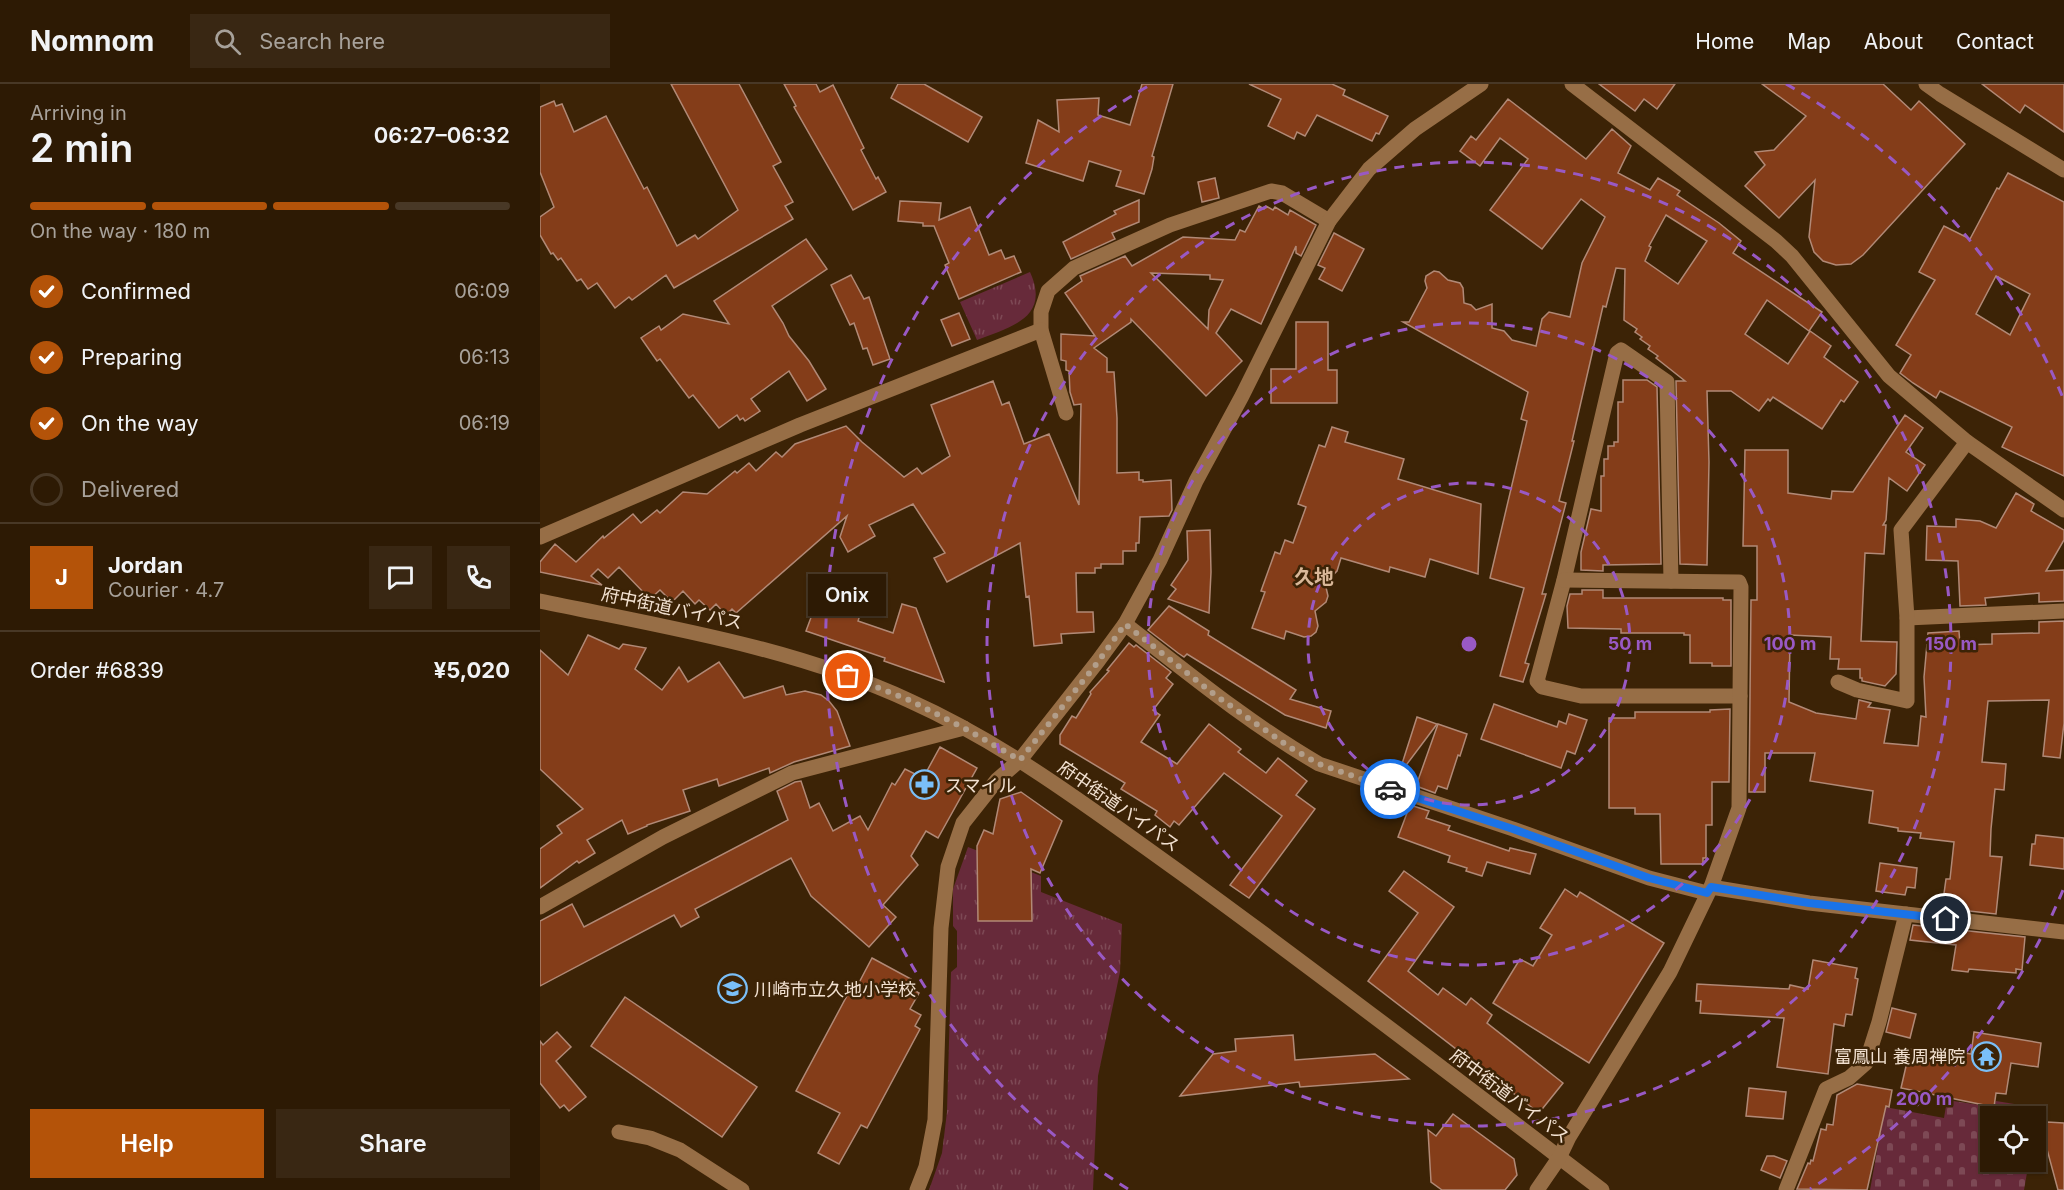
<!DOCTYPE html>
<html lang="en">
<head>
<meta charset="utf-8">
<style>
	body { margin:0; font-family:Inter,"Noto Sans JP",sans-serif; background:#392713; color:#f1f3f6; height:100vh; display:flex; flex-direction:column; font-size:22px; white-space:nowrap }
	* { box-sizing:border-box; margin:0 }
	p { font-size:20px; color:#a7a19a }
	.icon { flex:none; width:33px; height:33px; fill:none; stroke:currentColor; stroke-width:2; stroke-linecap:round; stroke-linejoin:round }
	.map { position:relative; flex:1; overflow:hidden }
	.sheet { display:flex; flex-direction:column; background:#2d1a04; width:540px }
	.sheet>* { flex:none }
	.tools { position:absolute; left:1440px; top:1022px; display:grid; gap:12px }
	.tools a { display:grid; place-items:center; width:66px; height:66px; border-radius:0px; background:#2d1a04; box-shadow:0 2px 4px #0004,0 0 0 2px #483826; font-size:30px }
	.pin { position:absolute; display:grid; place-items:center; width:51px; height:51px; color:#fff; margin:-26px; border:3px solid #fff; border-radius:50%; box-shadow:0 2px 6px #0007 }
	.courier { position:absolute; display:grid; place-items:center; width:60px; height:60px; margin:-30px; border:4px solid #1a73e8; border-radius:50%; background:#fff; color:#222; box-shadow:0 2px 8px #0007 }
	.bubble { position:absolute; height:42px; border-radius:0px; background:#2d1a04; box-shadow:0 2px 4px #0004,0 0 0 2px #483826; font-size:20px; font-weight:600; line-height:42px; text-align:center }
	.head em { font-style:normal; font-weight:600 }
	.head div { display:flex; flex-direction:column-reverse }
	.head { display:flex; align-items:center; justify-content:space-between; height:102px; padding:0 30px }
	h1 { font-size:39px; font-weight:600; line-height:45px }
	.bar { display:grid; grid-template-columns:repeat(4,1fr); gap:9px 6px; align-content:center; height:72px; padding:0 30px }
	.bar i { height:8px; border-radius:4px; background:#483826 }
	.bar .active { background:#b45309 }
	.bar p { grid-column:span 4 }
	.line { display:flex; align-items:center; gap:15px; padding:0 30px; border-top:2px solid #483826 }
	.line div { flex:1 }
	.round { display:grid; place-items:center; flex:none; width:63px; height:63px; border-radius:0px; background:#392713 }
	ol { padding:0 30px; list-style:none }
	li { display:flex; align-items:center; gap:18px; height:66px }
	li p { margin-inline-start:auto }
	li .icon { padding:6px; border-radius:50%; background:#b45309; color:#fff; stroke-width:4 }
	li:last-child { color:#a7a19a }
	li i { width:33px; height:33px; border:3px solid #483826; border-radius:50% }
	.primary-button { display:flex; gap:12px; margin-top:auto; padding:12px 30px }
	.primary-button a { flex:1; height:69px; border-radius:0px; background:#b45309; color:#fff; font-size:24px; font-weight:600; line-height:69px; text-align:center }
	.primary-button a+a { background:#392713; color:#f1f3f6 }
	header { display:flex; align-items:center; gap:36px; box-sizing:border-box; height:84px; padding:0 30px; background:#2d1a04; border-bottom:2px solid #483826 }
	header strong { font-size:28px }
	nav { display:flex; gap:33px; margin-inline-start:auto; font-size:21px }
	.search { width:420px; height:54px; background:#392713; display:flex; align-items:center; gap:15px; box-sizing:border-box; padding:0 21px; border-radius:0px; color:#a7a19a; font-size:22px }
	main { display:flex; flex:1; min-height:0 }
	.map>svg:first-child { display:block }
</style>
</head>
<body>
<header>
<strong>Nomnom</strong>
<div class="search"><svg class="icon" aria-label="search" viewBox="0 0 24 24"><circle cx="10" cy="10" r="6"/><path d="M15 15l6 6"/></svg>Search here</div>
<nav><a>Home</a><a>Map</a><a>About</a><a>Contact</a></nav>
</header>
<main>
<section class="sheet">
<div class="head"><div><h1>2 min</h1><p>Arriving in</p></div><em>06:27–06:32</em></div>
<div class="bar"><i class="active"></i><i class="active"></i><i class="active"></i><i></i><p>On the way · 180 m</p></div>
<ol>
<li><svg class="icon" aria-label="check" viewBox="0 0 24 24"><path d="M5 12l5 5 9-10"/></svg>Confirmed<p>06:09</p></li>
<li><svg class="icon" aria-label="check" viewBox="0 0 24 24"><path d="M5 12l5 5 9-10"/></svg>Preparing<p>06:13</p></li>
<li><svg class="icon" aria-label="check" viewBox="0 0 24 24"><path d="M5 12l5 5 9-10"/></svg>On the way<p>06:19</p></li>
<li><i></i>Delivered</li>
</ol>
<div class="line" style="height:108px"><b class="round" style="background:#b45309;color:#fff">J</b><div><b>Jordan</b><p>Courier · 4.7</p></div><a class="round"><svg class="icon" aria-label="chat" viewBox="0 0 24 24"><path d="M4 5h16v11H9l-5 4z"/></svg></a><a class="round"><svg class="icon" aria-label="phone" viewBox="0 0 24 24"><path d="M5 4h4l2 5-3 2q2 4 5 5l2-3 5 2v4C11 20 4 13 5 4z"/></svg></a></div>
<div class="line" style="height:78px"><div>Order #6839</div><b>¥5,020</b></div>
<div class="primary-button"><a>Help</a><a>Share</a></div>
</section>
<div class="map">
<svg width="1524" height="1106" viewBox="0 0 1524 1106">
	<defs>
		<pattern id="cemetery-stones" width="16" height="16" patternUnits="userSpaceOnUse" patternTransform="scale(1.5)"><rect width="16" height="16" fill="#672a3a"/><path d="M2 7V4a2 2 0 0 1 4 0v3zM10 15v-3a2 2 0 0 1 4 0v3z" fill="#7d4955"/></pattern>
		<pattern id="park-tufts" width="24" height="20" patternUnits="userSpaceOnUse" patternTransform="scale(1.5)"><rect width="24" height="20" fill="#672a3a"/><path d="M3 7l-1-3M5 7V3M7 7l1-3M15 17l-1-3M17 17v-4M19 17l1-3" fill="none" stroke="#7d4955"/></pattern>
	</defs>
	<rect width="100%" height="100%" fill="#3c2306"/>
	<polygon fill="url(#cemetery-stones)" points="1407,1016 1453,1023 1456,1017 1499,1024 1496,1043 1496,1032 1450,1032 1450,1077 1489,1077 1484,1106 1330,1106 1345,1023 1404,1034"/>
	<g fill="url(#park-tufts)">
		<path d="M490 188C511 234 470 243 437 256L420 218Z"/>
		<polygon points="428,763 501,792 501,808 582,840 580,888 558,992 553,1106 389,1106 402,1069 407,1028 411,888 417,883 417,847 413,842 413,805"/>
	</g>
	<g fill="#843d19" stroke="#b18976" stroke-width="1.5" fill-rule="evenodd">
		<polygon points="131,0 199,0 241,78 233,82 253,118 245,122 253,135 134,204 126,191 92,216 89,213 75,224 57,199 48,205 41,195 37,197 21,174 18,176 13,169 11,170 0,151 0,133 14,123 0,88 0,23 14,17 16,22 22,20 34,48 66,32 104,105 107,103 137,162 155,151 158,155 198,126"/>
		<polygon points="244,0 276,0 280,8 293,1 324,64 321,66 336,95 338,93 346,108 313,126 254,23 256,22"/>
		<polygon points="358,0 384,0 442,33 428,58 351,14"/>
		<polygon points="602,0 633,0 612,72 614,73 612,85 604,110 576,102 581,87 549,77 543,97 486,79 498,36 519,48 517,16 559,14 558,31 590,41"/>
		<polygon points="709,0 792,0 805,6 803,11 848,32 839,50 836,49 832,57 777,31 765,52 757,48 754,55 728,42 741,15"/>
		<polygon points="1059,0 1135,0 1117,25 1104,15 1095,27"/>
		<polygon points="1222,0 1343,0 1371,26 1379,17 1425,60 1323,171 1311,180 1296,181 1283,177 1274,168 1269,153 1275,96 1239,134 1205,102 1225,81 1215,68 1234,66 1266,32"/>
		<polygon points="1442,0 1524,0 1524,48 1485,21 1480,29"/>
		<path d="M968 15 1046 75 1072 45 1091 62 1078 89 1110 106 1118 94 1140 107 1137 111 1179 139 1201 157 1193 169 1282 228 1269 247 1227 216 1205 250 1248 280 1270 247 1291 262 1284 273 1318 298 1304 318 1301 316 1282 345 1233 313 1230 317 1228 315 1219 327 1191 307H1167L1169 378 1167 481 1140 480 1136 297H1145L1116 274 1118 272 1108 265 1110 262 1100 255 1102 253 1095 248 1097 245 1084 236 1085 185 1076 184 1066 223 1063 222 1032 357H1034L1019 417 1026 419 1002 510H1006L985 579 989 580 983 598 960 592 984 504 950 494 987 337 981 335 988 308 863 238H869L887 204 885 197 886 192 894 187 899 188 908 196 920 199 923 204 924 219 931 221 936 226 952 220V244L964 247 972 256 996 262 1002 235 1009 228 1030 233 1042 179 1065 133 1041 115 1002 165 950 126 988 75 960 54 940 82 920 67 931 52 936 56ZM1126 131 1167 157 1138 200 1105 177 1111 163 1109 162Z"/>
		<path d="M1468 89 1524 118V392L1462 363 1472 343 1400 307 1396 314 1373 299 1360 289 1371 271 1356 261 1395 196 1379 188 1404 142 1430 155 1457 104 1459 105ZM1456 192 1490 210 1470 251 1436 230Z"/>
		<polygon points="675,94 679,114 662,118 658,98"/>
		<polygon points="599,116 599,138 572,149 575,155 531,175 523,158 576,130 574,127"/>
		<polygon points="360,117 401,119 399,136 430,123 449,171 461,166 465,175 474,172 481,188 419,215 405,181 409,179 394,142 383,142 383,139 358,137"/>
		<path d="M719 122 724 125 726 122 733 126 735 123 748 131 750 126 776 141 761 172 756 169V162L721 240 691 225 676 249 702 277 666 312 591 235V238L554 264 567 274V288H574L577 334V389L599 388V396H603V398L631 396 632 426 629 432 600 433 599 459H596V467H583V480H561V484H555V489H536L537 528H553L554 548 521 550 522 559 494 562 489 512 486 513 480 459 407 498 394 474 405 469 373 420 329 441 335 452 308 468 300 453 307 432 196 529 192 525 186 531 176 520 170 526 159 516 155 520 143 507 132 518 120 506 110 515 79 483 68 494 58 485 51 492 62 501 0 488V478L15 460 36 478 63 452 64 454 93 430 101 439 117 426 120 429 143 408 167 410 195 387 197 389 209 379 216 387 236 368 242 373 255 360 306 342 322 358 364 393 377 384 382 390 410 372 391 321 453 297 462 321 469 318 484 360 509 350 539 421 541 320 534 321 530 308 529 287 526 286V277L521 276V250L555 252 525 209 542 197 540 192 585 172 592 182 643 153 695 156 700 146 705 148ZM611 189 670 191V195L683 196 669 226 668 245Z"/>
		<polygon points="794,149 824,165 802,207 779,195 785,184 778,181"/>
		<polygon points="266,155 287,185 232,222 243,239 249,252 269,277 286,305 267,317 249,287 211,315 220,327 205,337 203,334 200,336 197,331 179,344 153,311 149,314 120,275 117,277 101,254 119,242 121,246 143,230 189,240 174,217"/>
		<polygon points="311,191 324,215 329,213 350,275 333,281 327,264 323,265 314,239 310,241 291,201"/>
		<polygon points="419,229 430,255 412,262 401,236"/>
		<polygon points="756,238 788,238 788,286 797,286 797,319 731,319 731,285 756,285"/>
		<polygon points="1083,296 1107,296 1117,303 1121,480 1063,481 1063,487 1041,486 1041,468 1051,425 1061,427 1061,392 1064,392 1064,375 1068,375 1068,362 1074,362 1074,358 1078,358 1078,318 1083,318"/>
		<polygon points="1365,331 1383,344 1366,368 1385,381 1367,407 1349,394 1346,436 1343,441 1346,441 1344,470 1325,469 1321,557 1357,558 1356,590 1345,602 1322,597 1322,594 1320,594 1320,585 1298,585 1299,575 1290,575 1291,553 1250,551 1249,618 1276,629 1316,635 1319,616 1331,619 1328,623 1350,626 1344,659 1378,662 1381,632 1386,633 1384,593 1388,549 1419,547 1420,561 1452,560 1452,550 1499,549 1499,538 1524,537 1524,639 1520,674 1503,672 1509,616 1448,617 1442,678 1466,680 1464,706 1455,705 1451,745 1450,772 1462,773 1456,830 1402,824 1406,795 1410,795 1414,758 1380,754 1381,749 1358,747 1358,744 1329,739 1333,707 1270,697 1275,669 1225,669 1225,708 1209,708 1211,516 1217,516 1217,462 1203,462 1205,366 1248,366 1248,409 1291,415 1292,407 1313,408"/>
		<polygon points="792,343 808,348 805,358 864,375 858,395 941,420 938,490 890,475 885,493 850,483 849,488 801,474 797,487 785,499 788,512 786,518 775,527 778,542 776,548 771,552 764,553 746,547 744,555 712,544 725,508 721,507 735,468 740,470 745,456 753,459 766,423 758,420 779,361 785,363"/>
		<polygon points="1476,409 1494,420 1491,427 1524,446 1524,456 1506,487 1524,486 1524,517 1499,518 1499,509 1445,514 1446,521 1420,522 1418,477 1386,476 1387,442 1416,443 1416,435 1440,437 1456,444"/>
		<polygon points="670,446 671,488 669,529 628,515 636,505 631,501 648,476 647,447"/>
		<polygon points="283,501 325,516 318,537 353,549 362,520 376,524 404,598 344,577 345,574 266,547"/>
		<polygon points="1042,506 1063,506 1063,514 1183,514 1183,516 1191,516 1191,582 1172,582 1172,579 1150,579 1150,551 1144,551 1144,549 1081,549 1081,545 1028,544 1027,522 1030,510 1042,510"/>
		<polygon points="629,522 669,547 668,551 756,606 750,615 791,627 786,644 745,631 647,570 644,573 638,569 608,546"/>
		<polygon points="48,551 79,565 83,560 106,564 95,585 122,606 139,583 148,598 179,578 204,614 243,602 246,611 265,607 281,611 289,617 297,627 310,662 254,678 230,689 229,684 179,702 177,695 143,706 150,727 107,741 107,742 88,750 82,736 47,756 55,769 39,779 37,777 0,804 0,765 22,749 17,742 43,725 0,685 0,566 28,591"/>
		<polygon points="589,559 594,563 596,561 631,588 626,594 633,600 613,626 620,631 601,658 637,680 669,640 701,665 698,668 726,689 738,674 767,697 756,711 775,725 709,814 690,801 742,732 684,689 639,741 634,737 630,743 615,731 617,727 581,705 585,699 520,660 520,651 532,632 536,634 551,610 550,608 569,587 567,586"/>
		<polygon points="954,620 1017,643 1019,637 1026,640 1029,630 1047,636 1035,670 1027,667 1021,684 941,655"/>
		<polygon points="1190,625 1189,698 1172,698 1172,741 1166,741 1166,774 1163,774 1163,780 1121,780 1120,730 1095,730 1095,724 1069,724 1069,634 1095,634 1095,628 1170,628 1170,626"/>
		<polygon points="877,633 897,640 864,684 861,683"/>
		<polygon points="898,640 927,650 920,672 918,671 907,705 898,702 895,709 876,702"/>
		<polygon points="400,663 437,684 398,754 386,747 371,772 378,781 343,821 356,833 329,863 271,812 251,774 155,825 159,833 141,843 134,831 0,902 0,837 32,820 44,843 248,736 237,707 255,698 261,697 270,724 279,719 293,747 320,732 328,746 352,699 355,701 365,685 383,694"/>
		<polygon points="481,708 522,737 500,789 491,785 492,837 438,837 437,762 444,746 453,750 460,715"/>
		<polygon points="870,721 889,727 886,734 910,742 908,746 969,767 970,764 996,770 990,790 947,778 942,792 926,787 927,784 908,778 910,772 858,753"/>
		<polygon points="1496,751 1524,754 1524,785 1490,781 1492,760 1495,760"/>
		<polygon points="1340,779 1377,784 1375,804 1367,803 1365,811 1336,807"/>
		<polygon points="864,787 914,823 868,887 898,911 903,904 926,921 931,914 952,931 947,939 1023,999 999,1029 828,897 878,829 849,807"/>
		<polygon points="1025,805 1037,813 1040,808 1124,859 1049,979 953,919 980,875 993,882 1012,851 1000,844"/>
		<polygon points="1373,841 1485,853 1482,886 1476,885 1476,889 1429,885 1428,888 1412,886 1416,861 1370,856"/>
		<polygon points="332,874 371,895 367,902 379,909 370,925 381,931 375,942 380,945 327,1044 321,1041 299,1080 278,1069 300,1029 256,1007 309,908 313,910"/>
		<polygon points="1273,876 1317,884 1315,894 1318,895 1312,931 1306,930 1304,942 1294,940 1288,990 1237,983 1244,934 1160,929 1161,917 1156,917 1157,900 1249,905 1250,901 1268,905"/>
		<polygon points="85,913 217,1003 182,1053 51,962"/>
		<polygon points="1352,924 1376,930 1370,954 1346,948"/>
		<polygon points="17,948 31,963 16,977 46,1013 29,1027 24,1021 20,1024 0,999 0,957 3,961"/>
		<polygon points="1434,948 1501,959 1498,983 1471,979 1466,1010 1456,1009 1454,1023 1361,1004 1370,965 1419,976 1420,968 1431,970"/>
		<polygon points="753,951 755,976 835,970 869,995 760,1003 759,998 640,1012 673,970 696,967 695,955"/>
		<polygon points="1317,1000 1352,1006 1349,1023 1346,1022 1327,1106 1257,1105 1268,1079 1270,1080 1271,1076 1273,1077 1281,1045 1286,1046 1287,1040 1293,1041 1297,1011"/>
		<polygon points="1209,1004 1246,1008 1243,1035 1206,1032"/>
		<polygon points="913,1030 974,1075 977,1091 965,1106 902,1106 891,1098 888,1046 896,1052"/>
		<polygon points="1507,1038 1524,1039 1524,1106 1518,1106 1505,1058"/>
		<polygon points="1227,1072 1234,1072 1247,1077 1240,1094 1221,1086"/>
	</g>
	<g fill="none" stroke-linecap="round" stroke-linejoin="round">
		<g stroke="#976e46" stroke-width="15">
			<polyline points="1032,0 1236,157 1252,172 1349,292 1427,358 1524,426"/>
			<polyline points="1386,0 1400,10 1524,86"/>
			<polyline points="526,329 501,246 501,228 508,207 534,184 630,141 731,107 742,109 789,137"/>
			<polyline points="0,453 260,341 501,246"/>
			<polyline points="1131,497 1127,298 1081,266 1077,269 1024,496 997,597 1002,603 1041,612 1200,612"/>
			<path d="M0 517C125 543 253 563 370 617 468 661 554 727 641 789 783 892 922 999 1062 1106"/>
			<polyline points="1367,534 1524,527"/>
			<path d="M585 540C648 589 710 640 779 680L973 745 1109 794 1167 809"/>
			<polyline points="1298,598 1317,606 1367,617 1367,534 1361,446 1427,358"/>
			<polyline points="1171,803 1269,819 1524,848"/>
			<polyline points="0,823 123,753 252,689 424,644"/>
			<polyline points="79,1048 110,1054 140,1066 202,1106"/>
			<polyline points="377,1106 386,1083 395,1036 401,844 408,783 423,739 457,696 480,676 558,577 585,540 620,476 656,397 702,312 789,137 829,85 875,45 941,0"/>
			<polyline points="997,1106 1019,1074 1029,1053 1130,888 1171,803 1199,724 1201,503 1199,498 1024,496"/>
			<polyline points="1246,1106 1286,1005 1309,994 1326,979 1339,938 1366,830"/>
		</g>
	</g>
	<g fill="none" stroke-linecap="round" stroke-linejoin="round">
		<polyline stroke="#b29e8a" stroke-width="6" stroke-dasharray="0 10.8" points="308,592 369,616 424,644 480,676 558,578 585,540 675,611 751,664 779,680 850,705"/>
		<polyline stroke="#1a73e8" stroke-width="8" points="850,705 973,745 1109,794 1167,809 1171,803 1269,819 1406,835"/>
	</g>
	<g fill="none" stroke="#9959c4" stroke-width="3" stroke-dasharray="10 8">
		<circle cx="929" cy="560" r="161"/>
		<circle cx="929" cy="560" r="321"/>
		<circle cx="929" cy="560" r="482"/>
		<path d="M1523 806A643 643 0 0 1 1270 1105M588 1105A643 643 0 0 1 612 0M1246 0A643 643 0 0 1 1523 314"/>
	</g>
	<defs>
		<symbol id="pharmacy-ring" viewBox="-11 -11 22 22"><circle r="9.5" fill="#3c2306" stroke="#7abff8" stroke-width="1.5"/><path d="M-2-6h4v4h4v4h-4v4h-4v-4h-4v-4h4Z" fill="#7abff8"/></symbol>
		<symbol id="school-ring" viewBox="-11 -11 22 22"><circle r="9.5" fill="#3c2306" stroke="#7abff8" stroke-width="1.5"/><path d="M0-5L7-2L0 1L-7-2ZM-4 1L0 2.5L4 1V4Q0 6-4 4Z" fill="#7abff8"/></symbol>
		<symbol id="temple-ring" viewBox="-11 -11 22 22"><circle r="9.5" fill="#3c2306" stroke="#7abff8" stroke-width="1.5"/><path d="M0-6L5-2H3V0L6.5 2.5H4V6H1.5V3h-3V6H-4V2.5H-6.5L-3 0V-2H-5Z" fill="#7abff8"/></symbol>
	</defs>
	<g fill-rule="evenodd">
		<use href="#pharmacy-ring" x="368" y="684" width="33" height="33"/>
		<use href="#school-ring" x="176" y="888" width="33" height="33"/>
		<use href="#temple-ring" x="1430" y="956" width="33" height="33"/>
	</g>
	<g text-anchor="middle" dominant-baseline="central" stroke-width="5" stroke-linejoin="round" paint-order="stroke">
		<g font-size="18" fill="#f2e1d1" stroke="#3c2306">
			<text transform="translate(132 524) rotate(12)">府中街道バイパス</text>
			<text transform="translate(579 722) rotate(35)">府中街道バイパス</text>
			<text transform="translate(970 1012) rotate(37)">府中街道バイパス</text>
		</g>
		<g font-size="18" fill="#f2e1d1" stroke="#3c2306" text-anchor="start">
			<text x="405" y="701">スマイル</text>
			<text x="214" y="905">川崎市立久地小学校</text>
			<text x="1425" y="972" text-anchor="end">富鳳山 養周禅院</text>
		</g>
		<g font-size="20" font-weight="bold" fill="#d9b899" stroke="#3c2306">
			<text x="774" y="493">久地</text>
		</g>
	</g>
	<circle cx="929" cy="560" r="9" fill="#9959c4" stroke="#3c2306" stroke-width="3"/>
	<g font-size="18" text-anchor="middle" font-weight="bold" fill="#9959c4" stroke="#3c2306" stroke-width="5" stroke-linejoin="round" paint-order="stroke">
		<text x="1090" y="566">50 m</text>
		<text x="1250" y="566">100 m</text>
		<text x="1411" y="566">150 m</text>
		<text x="1384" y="1021">200 m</text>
	</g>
</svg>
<div class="tools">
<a><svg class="icon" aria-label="locate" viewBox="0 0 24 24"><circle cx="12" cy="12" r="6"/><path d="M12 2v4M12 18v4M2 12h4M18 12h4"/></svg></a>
</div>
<div class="pin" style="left:308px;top:592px;background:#ea580c"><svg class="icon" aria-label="bag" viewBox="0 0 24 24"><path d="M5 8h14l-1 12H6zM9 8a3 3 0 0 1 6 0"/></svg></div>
<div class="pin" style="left:1406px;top:835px;background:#1f2937"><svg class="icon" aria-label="home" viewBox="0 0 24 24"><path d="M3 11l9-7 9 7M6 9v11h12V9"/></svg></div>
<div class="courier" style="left:850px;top:705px"><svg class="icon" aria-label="car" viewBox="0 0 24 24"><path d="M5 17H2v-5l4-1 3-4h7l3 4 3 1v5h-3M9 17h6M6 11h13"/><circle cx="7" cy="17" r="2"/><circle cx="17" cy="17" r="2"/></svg></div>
<div class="bubble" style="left:268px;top:490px;width:78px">Onix</div>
</div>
</main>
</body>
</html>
